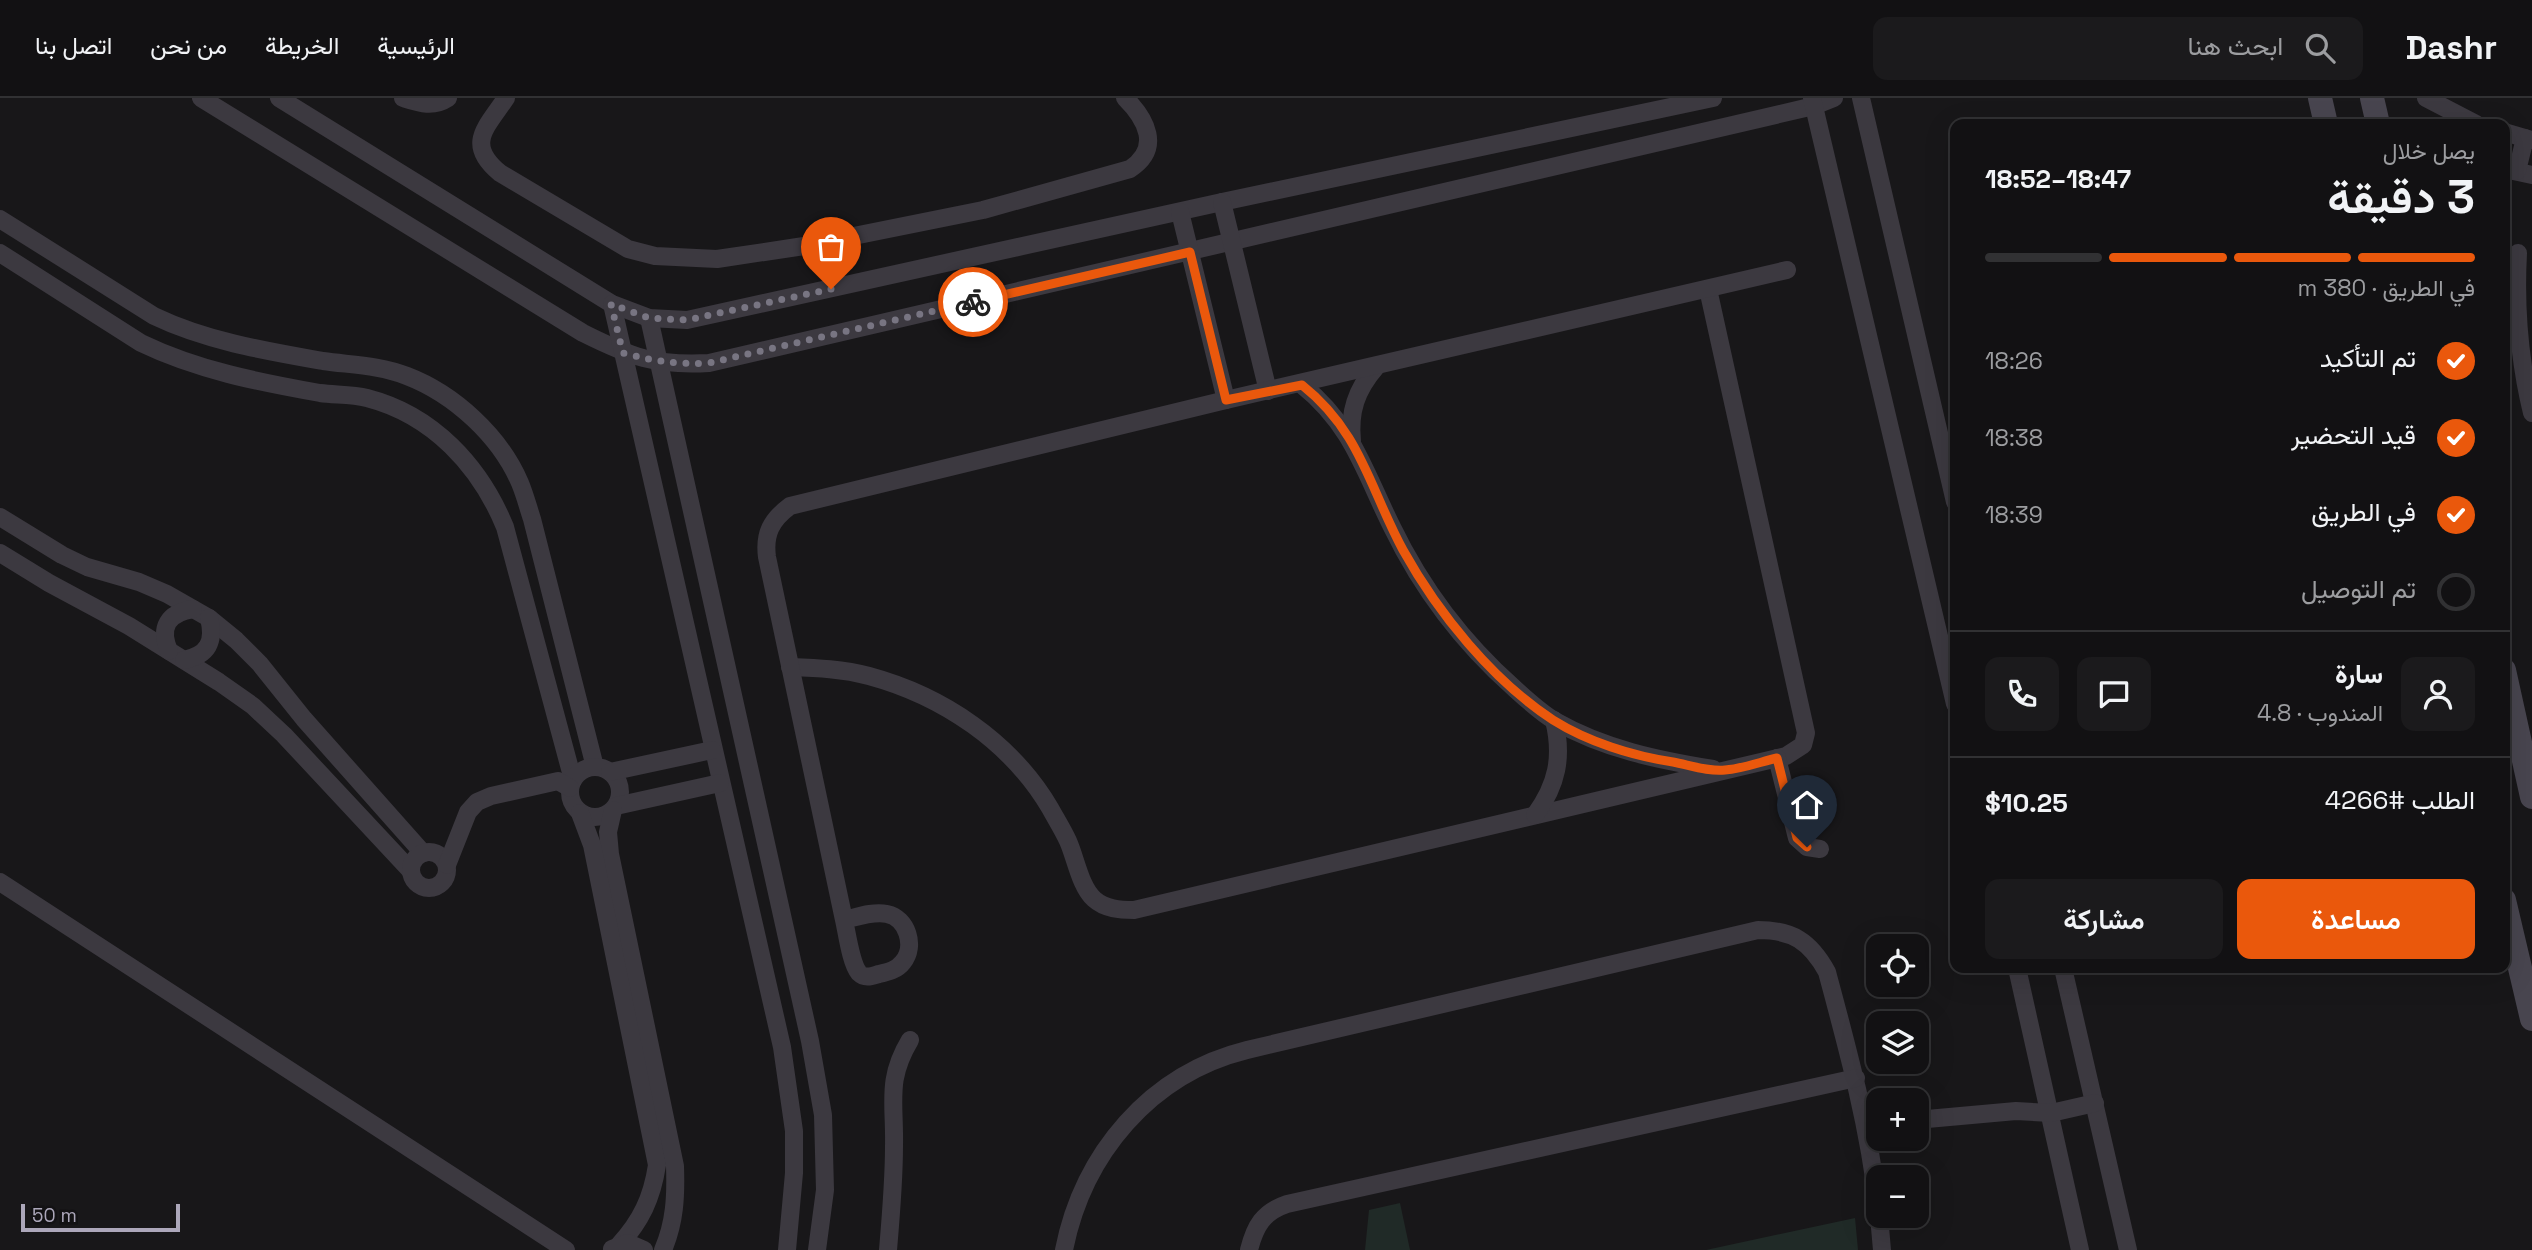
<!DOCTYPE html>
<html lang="ar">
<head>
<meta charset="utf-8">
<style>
	body { margin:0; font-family:"Space Grotesk",Vazirmatn,sans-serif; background:#1b1a1c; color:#f1f3f6; direction:rtl; height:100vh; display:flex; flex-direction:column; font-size:26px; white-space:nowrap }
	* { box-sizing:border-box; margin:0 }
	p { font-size:23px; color:#9c9da0 }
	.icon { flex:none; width:38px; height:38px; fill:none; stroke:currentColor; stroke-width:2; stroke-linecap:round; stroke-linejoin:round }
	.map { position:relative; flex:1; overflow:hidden; direction:ltr }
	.drawer { position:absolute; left:1950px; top:21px; width:560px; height:854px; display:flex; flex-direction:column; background:#121113; border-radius:14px; box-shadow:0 7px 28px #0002,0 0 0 2px #313133; direction:rtl }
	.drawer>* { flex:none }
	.fabs { position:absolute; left:1866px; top:836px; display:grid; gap:14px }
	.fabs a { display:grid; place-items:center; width:63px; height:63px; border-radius:14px; background:#121113; box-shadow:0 7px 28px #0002,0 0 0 2px #313133; font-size:35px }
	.scale { position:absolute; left:21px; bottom:18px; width:159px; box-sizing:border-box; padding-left:7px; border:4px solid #aca7ba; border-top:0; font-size:19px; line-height:24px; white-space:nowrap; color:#aca7ba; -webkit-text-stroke:5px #131214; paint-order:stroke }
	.pin { position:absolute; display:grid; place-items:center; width:60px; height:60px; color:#fff; margin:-72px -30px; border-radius:50% 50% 50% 0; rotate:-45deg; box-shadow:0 0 7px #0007 }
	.pin .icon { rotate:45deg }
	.courier { position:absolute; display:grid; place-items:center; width:70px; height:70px; margin:-35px; border:5px solid #ea580c; border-radius:50%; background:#fff; color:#222; box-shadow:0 2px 9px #0007 }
	.headline em { font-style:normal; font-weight:600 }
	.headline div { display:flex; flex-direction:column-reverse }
	.headline { display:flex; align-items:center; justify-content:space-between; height:119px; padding:0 35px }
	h1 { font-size:46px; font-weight:600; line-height:52px }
	.bar { display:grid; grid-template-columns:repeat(4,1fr); gap:10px 7px; align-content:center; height:84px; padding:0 35px }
	.bar i { height:9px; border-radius:5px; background:#313133 }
	.bar .active { background:#ea580c }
	.bar p { grid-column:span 4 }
	.line { display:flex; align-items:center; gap:18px; padding:0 35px; border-top:2px solid #313133 }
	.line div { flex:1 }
	.round { display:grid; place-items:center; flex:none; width:74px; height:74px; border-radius:14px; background:#1b1a1c }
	ol { padding:0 35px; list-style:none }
	li { display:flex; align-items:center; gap:21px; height:77px }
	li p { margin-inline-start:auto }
	li .icon { padding:7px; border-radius:50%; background:#ea580c; color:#fff; stroke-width:4 }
	li:last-child { color:#9c9da0 }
	li i { width:38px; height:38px; border:4px solid #313133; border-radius:50% }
	.button { display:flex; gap:14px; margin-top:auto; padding:14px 35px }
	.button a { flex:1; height:80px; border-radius:14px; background:#ea580c; color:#fff; font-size:28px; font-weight:600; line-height:80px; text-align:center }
	.button a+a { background:#1b1a1c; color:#f1f3f6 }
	header { display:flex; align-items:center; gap:42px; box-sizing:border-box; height:98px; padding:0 35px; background:#121113; border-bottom:2px solid #313133 }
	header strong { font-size:33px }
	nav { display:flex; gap:38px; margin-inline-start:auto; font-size:24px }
	.search { width:490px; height:63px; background:#1b1a1c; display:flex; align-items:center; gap:18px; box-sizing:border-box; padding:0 24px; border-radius:14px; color:#9c9da0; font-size:26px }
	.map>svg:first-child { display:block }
</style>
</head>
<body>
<header>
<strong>Dashr</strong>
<div class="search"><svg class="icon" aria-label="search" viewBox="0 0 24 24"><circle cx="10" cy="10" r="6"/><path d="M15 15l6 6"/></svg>ابحث هنا</div>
<nav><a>الرئيسية</a><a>الخريطة</a><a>من نحن</a><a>اتصل بنا</a></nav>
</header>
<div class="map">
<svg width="2532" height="1152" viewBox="0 0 2532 1152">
	<rect width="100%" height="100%" fill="#181719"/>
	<g fill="#202a27">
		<polygon points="1400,1105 1410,1152 1365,1152 1369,1112"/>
		<polygon points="1855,1120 1858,1152 1706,1152"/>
	</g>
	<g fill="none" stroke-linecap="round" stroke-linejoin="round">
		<g stroke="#3c3940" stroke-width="18">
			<path d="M201 0 583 235C631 259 655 268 709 265L1814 8 1834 0"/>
			<polyline points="279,0 612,206 649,220 687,222 1222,104 1713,0"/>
			<path d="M403 0C419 5 433 10 448 0"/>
			<path d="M506 0C486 30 465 46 500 75L628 151 655 158 717 161 804 148 983 112 1130 71C1162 50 1146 21 1125 0"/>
			<polyline points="1812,0 1955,606"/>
			<polyline points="1861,0 1955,404"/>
			<polyline points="2426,0 2476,26"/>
			<polyline points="2504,34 2532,42"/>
			<polyline points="2504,71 2532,77"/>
			<polyline points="2517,73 2525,40"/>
			<polyline points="1222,104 1268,293"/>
			<polyline points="1180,114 1226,302"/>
			<path d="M0 121 154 218C206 243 266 253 323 263 351 267 379 267 407 278 454 296 500 338 520 385 525 397 528 409 532 421L595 669"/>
			<path d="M0 155 141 245C197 272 258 284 320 295 335 297 352 296 367 300 433 317 480 368 505 429L573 682"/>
			<path d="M2518 155C2515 210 2519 261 2532 315"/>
			<polyline points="612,206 782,949 794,1033 794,1075 787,1152"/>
			<polyline points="649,220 810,943 823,1017 825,1092 817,1152"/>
			<path d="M1302 287C1353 328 1364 373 1392 429 1422 491 1462 544 1514 590 1526 601 1540 614 1555 623 1604 651 1658 662 1713 671"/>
			<path d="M1352 343C1349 314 1356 292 1376 269"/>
			<polyline points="0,419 62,457 87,469 139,484 167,496 209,520 236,542 260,566 304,621 423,755"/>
			<polyline points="0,455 49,485 129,528 219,584 253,608 284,637 411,773"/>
			<path d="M169 553C159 529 168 515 193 511"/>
			<path d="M184 562C208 557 215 544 209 520"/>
			<path d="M790 569C817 570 843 571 869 578 943 598 1011 644 1050 710 1056 721 1063 732 1068 743 1076 761 1080 788 1094 801 1105 811 1120 812 1134 812L1786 658 1803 647 1806 635 1708 191"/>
			<polyline points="1777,660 1797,740 1807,749 1820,751"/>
			<circle cx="595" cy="694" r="25"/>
			<polyline points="610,674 712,652"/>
			<polyline points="616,708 720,685"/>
			<path d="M613 712 608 734 610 756 675 1068C676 1098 675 1124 663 1152"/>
			<path d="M580 715 592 747 657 1067C652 1100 641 1123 619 1147"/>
			<path d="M1535 717C1557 687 1563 659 1554 622"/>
			<circle cx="429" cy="772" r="18"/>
			<polyline points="447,767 468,714 477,704 491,698 558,683 570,690"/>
			<polyline points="0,784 566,1152"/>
			<path d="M844 822C857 819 873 813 887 816 907 820 916 848 903 864 897 872 888 874 879 876 872 878 865 881 859 875 851 866 847 835 844 822L767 459C764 436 771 422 790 408L1226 302 1787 172"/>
			<polyline points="2017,870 2080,1152"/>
			<polyline points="2063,870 2128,1152"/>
			<polyline points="1916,1022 2016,1013 2051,1015 2095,1005"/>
			<polyline points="1879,1118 1882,1152"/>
			<polyline points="612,1151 628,1145 644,1152"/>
			<path d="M888 1152C891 1117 894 1083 894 1048 895 1004 886 982 910 942"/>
			<path d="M1064 1152C1083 1056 1150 976 1247 952L1758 832C1792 832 1810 843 1827 874 1848 952 1869 1029 1878 1110"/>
			<path d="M1249 1152C1255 1128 1263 1114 1287 1106L1856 980"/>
		</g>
		<g stroke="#48454f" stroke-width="24">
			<polyline points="2320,0 2326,26"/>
			<polyline points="2372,0 2378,26"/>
			<polyline points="2504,572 2532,699"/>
			<polyline points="2504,802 2532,921"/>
		</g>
	</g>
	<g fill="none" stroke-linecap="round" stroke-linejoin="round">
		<path stroke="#787582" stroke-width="7" stroke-dasharray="0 12.6" d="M831 191 687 222 649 220 611 206 623 255C653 263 679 267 709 265L973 204"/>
		<path stroke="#ea580c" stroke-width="9" d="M973 204 1190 154 1226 302 1302 287C1361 334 1369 389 1403 452 1438 515 1492 582 1553 622 1588 644 1633 658 1673 664 1689 667 1709 674 1725 672 1742 671 1760 664 1777 660L1797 740 1807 749"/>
	</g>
</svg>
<div class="fabs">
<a><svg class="icon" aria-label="locate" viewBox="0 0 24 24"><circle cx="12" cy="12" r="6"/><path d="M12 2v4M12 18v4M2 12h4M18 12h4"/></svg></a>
<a><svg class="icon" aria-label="layers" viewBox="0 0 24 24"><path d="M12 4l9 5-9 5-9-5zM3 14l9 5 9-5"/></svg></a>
<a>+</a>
<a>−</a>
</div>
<div class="scale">50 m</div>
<div class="pin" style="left:831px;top:191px;background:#ea580c"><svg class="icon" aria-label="bag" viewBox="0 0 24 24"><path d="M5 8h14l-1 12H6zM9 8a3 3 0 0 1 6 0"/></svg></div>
<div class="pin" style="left:1807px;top:749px;background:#1f2937"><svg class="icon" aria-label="home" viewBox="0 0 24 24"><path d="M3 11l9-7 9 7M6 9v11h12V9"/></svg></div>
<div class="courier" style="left:973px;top:204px"><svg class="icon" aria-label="bike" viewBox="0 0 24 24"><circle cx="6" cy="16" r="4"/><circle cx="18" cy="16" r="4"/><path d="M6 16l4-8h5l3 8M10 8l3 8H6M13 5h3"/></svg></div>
<section class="drawer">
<div class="headline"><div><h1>3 دقيقة</h1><p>يصل خلال</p></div><em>18:47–18:52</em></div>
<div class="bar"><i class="active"></i><i class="active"></i><i class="active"></i><i></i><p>في الطريق · 380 m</p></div>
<ol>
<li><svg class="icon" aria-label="check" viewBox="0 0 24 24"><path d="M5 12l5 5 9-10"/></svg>تم التأكيد<p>18:26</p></li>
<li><svg class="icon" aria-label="check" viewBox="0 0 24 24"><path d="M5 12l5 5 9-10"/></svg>قيد التحضير<p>18:38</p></li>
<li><svg class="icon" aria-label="check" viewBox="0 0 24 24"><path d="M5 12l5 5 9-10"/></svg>في الطريق<p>18:39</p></li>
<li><i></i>تم التوصيل</li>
</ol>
<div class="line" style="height:126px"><a class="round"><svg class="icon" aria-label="person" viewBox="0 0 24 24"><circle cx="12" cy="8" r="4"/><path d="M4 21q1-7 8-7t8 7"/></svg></a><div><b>سارة</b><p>المندوب · 4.8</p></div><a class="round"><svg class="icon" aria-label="chat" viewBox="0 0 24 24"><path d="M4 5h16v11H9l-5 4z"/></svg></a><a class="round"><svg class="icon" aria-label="phone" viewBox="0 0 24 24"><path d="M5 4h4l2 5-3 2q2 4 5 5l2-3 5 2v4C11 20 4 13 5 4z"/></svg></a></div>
<div class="line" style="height:91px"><div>الطلب #4266</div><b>$10.25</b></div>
<div class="button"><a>مساعدة</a><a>مشاركة</a></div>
</section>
</div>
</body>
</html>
